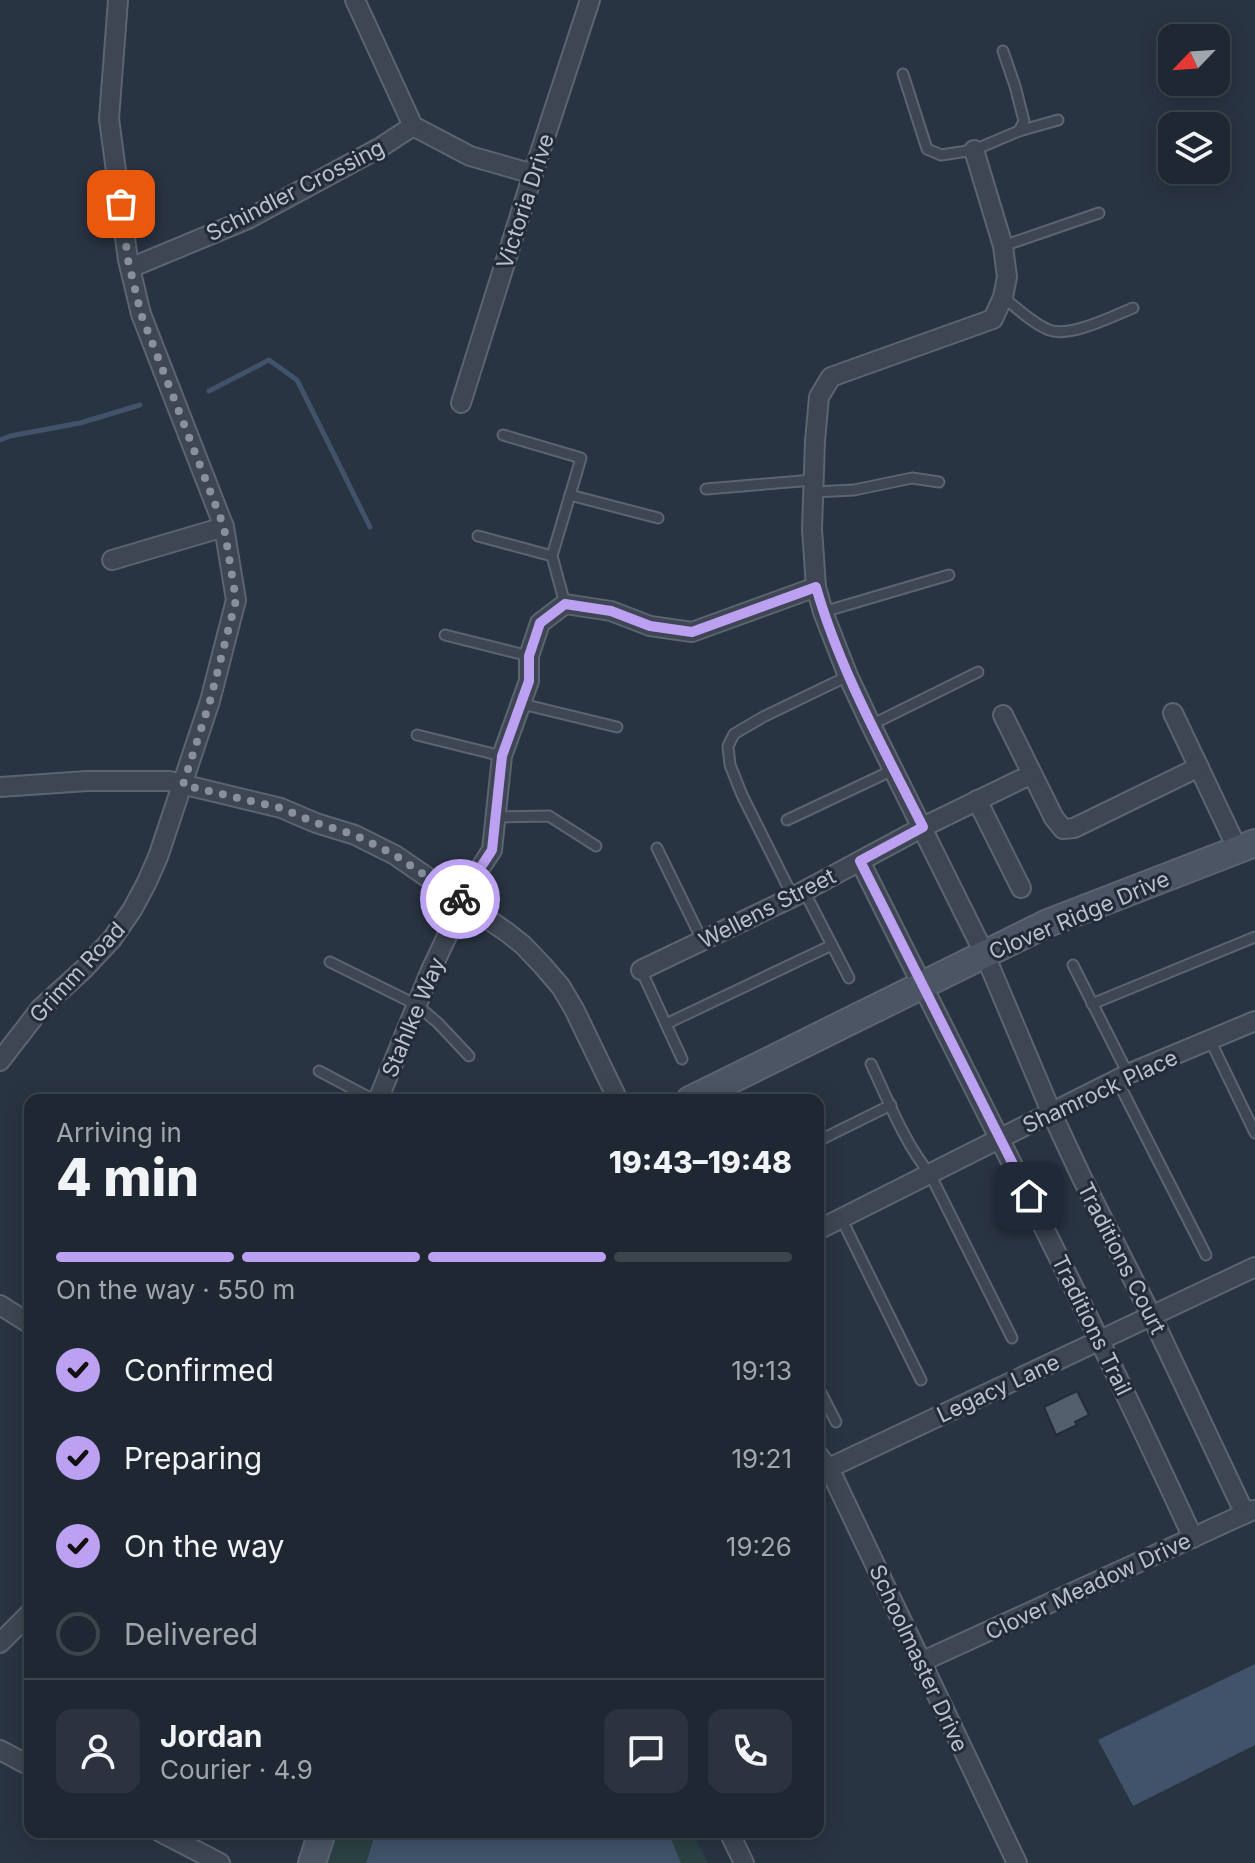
<!DOCTYPE html>
<html lang="en">
<head>
<meta charset="utf-8">
<style>
	body { margin:0; font-family:Inter,sans-serif; background:#2c333e; color:#f1f3f6; height:100vh; display:flex; flex-direction:column; font-size:30px; white-space:nowrap }
	* { box-sizing:border-box; margin:0 }
	p { font-size:26px; color:#a1a5ac }
	.icon { flex:none; width:44px; height:44px; fill:none; stroke:currentColor; stroke-width:2; stroke-linecap:round; stroke-linejoin:round }
	.map { position:relative; flex:1; overflow:hidden }
	.details { position:absolute; left:24px; top:1094px; width:800px; height:744px; display:flex; flex-direction:column; background:#1f2732; border-radius:16px; box-shadow:0 4px 20px #0003,0 0 0 2px #3c444d }
	.details>* { flex:none }
	.needle { width:52px; rotate:245deg }
	.tools { position:absolute; left:1158px; top:24px; display:grid; gap:16px }
	.tools a { display:grid; place-items:center; width:72px; height:72px; border-radius:16px; background:#1f2732; box-shadow:0 4px 20px #0003,0 0 0 2px #3c444d; font-size:40px }
	.pin { position:absolute; display:grid; place-items:center; width:68px; height:68px; color:#fff; margin:-34px; border-radius:16px; box-shadow:0 4px 12px #0006 }
	.courier { position:absolute; display:grid; place-items:center; width:80px; height:80px; margin:-40px; border:6px solid #bca0f2; border-radius:50%; background:#fff; color:#222; box-shadow:0 2px 10px #0007 }
	.head em { font-style:normal; font-weight:800 }
	.head div { display:flex; flex-direction:column-reverse }
	.head { display:flex; align-items:center; justify-content:space-between; height:136px; padding:0 32px }
	h1 { font-size:52px; font-weight:800; line-height:60px }
	.bar { display:grid; grid-template-columns:repeat(4,1fr); gap:12px 8px; align-content:center; height:96px; padding:0 32px }
	.bar i { height:10px; border-radius:6px; background:#3c444d }
	.bar .on { background:#bca0f2 }
	.bar p { grid-column:span 4 }
	.line { display:flex; align-items:center; gap:20px; padding:0 32px; border-top:2px solid #3c444d }
	.line div { flex:1 }
	.round { display:grid; place-items:center; flex:none; width:84px; height:84px; border-radius:16px; background:#2c333e }
	ol { padding:0 32px; list-style:none }
	li { display:flex; align-items:center; gap:24px; height:88px }
	li p { margin-inline-start:auto }
	li .icon { padding:8px; border-radius:50%; background:#bca0f2; color:#111; stroke-width:4 }
	li:last-child { color:#a1a5ac }
	li i { width:44px; height:44px; border:4px solid #3c444d; border-radius:50% }
	.map>svg:first-child { display:block }
</style>
</head>
<body>
<div class="map">
<svg width="1255" height="1863" viewBox="0 0 1255 1863">
	<rect width="100%" height="100%" fill="#293442"/>
	<polygon fill="#2b4143" points="331,1832 692,1832 708,1863 322,1863"/>
	<g fill="#40536a">
		<polygon points="1255,1664 1255,1745 1133,1806 1098,1740"/>
		<polygon points="376,1832 668,1832 681,1863 366,1863"/>
	</g>
	<g fill="none" stroke-linecap="round" stroke-linejoin="round">
		<g stroke="#40536a" stroke-width="5">
			<polyline points="209,391 269,360 297,380 370,527"/>
			<polyline points="0,440 10,436 80,423 140,405"/>
		</g>
	</g>
	<polygon fill="#525f6d" stroke="#242d39" stroke-width="2" points="1077,1391 1089,1415 1075,1422 1077,1425 1056,1435 1044,1407"/>
	<g fill="none" stroke-linecap="round" stroke-linejoin="round">
		<defs>
			<g id="lane">
				<polyline points="903,74 927,149 941,155 974,150 1019,131 1024,121 1015,86 1003,51"/>
				<polyline points="1019,131 1058,120"/>
				<polyline points="1003,246 1099,213"/>
				<path d="M1003 297C1017 308 1032 323 1049 330 1070 338 1113 316 1133 308"/>
				<polyline points="503,435 581,458 552,556"/>
				<polyline points="706,489 813,480"/>
				<polyline points="814,492 854,490 912,478 939,482"/>
				<polyline points="570,495 658,518"/>
				<polyline points="478,536 552,556 565,604"/>
				<polyline points="823,612 949,575"/>
				<polyline points="445,635 529,656"/>
				<polyline points="522,704 617,727"/>
				<polyline points="871,725 978,672"/>
				<polyline points="417,735 502,756"/>
				<polyline points="495,817 549,816 596,846"/>
				<polyline points="787,820 893,770"/>
				<polyline points="657,848 702,940"/>
				<polyline points="804,891 849,978"/>
				<polyline points="793,897 742,795 730,765 728,746 734,734 763,717 848,676"/>
				<polyline points="330,962 417,1005 438,1023 469,1056"/>
				<polyline points="1073,965 1128,1074"/>
				<polyline points="641,970 682,1059"/>
				<polyline points="1092,1004 1255,937"/>
				<polyline points="666,1024 832,945"/>
				<polyline points="1210,1040 1255,1133"/>
				<path d="M871 1064C888 1100 905 1144 930 1174L1012 1338"/>
				<polyline points="319,1071 374,1100"/>
				<polyline points="1117,1080 1206,1255"/>
				<polyline points="818,1141 891,1105"/>
				<polyline points="841,1218 921,1380"/>
				<polyline points="818,1387 836,1422"/>
			</g>
			<g id="street">
				<polyline points="355,0 413,126 470,156 533,174"/>
				<polyline points="974,150 1003,246 1007,277 1003,297 993,319 831,377 819,397 815,441 812,529 816,587 823,612 848,676 871,725 985,955 1052,1114 1081,1176 1151,1315 1245,1514"/>
				<polyline points="130,268 248,219 381,147 413,126"/>
				<polyline points="461,403 533,174 590,0"/>
				<polyline points="112,560 224,527"/>
				<polyline points="1173,713 1238,850"/>
				<polyline points="1003,715 1054,818 1063,829 1074,828 1199,767"/>
				<polyline points="0,787 87,781 169,781 281,808 316,823 355,835 395,855 508,933 523,945 543,966 561,987 574,1009 618,1100"/>
				<polyline points="977,800 1021,888"/>
				<path d="M860 861C972 1086 1088 1309 1193 1538"/>
				<polyline points="641,970 793,897 923,827 1032,774"/>
				<polyline points="0,1061 41,1008 84,969 112,939 132,910 146,884 158,857 210,701 236,600 224,527 141,314 128,260 109,119 118,0"/>
				<polyline points="378,1100 431,970 456,917 460,899 492,850 502,756 529,681 529,656 540,623 565,604 611,611 650,626 692,632 816,587"/>
				<polyline points="818,1230 1128,1074 1255,1021"/>
				<polyline points="0,1305 30,1324"/>
				<polyline points="818,1455 830,1470 1017,1863"/>
				<polyline points="829,1468 1255,1267"/>
				<polyline points="0,1643 30,1613"/>
				<polyline points="921,1662 1253,1510"/>
				<polyline points="0,1750 30,1766"/>
				<polyline points="160,1832 220,1863"/>
				<polyline points="729,1832 744,1863"/>
			</g>
			<g id="secondary">
				<polyline points="690,1100 1048,923 1255,843"/>
				<polyline points="312,1863 322,1832"/>
			</g>
		</defs>
		<use href="#lane" stroke="#5b646f" stroke-width="13"/>
		<use href="#street" stroke="#5b646f" stroke-width="22"/>
		<use href="#secondary" stroke="#5b646f" stroke-width="30"/>
		<use href="#lane" stroke="#3d4652" stroke-width="9"/>
		<use href="#street" stroke="#3d4652" stroke-width="18"/>
		<use href="#secondary" stroke="#4b5564" stroke-width="26"/>
	</g>
	<g fill="none" stroke-linecap="round" stroke-linejoin="round">
		<polyline stroke="#87909c" stroke-width="8" stroke-dasharray="0 14.4" points="121,204 128,260 141,314 224,527 236,600 210,701 183,785 281,808 316,823 355,835 395,855 460,899"/>
		<path stroke="#bca0f2" stroke-width="10" d="M460 899 492 850 502 756 529 681V656L540 623 565 604 611 611 650 626 692 632 816 587C840 671 884 749 923 827L860 861 1029 1196"/>
	</g>
	<g text-anchor="middle" dominant-baseline="central" stroke-width="6" stroke-linejoin="round" paint-order="stroke">
		<g font-size="22" fill="#bac1cc" stroke="#222b37">
			<text transform="translate(295 190) rotate(-27)">Schindler Crossing</text>
			<text transform="translate(525 201) rotate(-72)">Victoria Drive</text>
			<text transform="translate(767 908) rotate(-27)">Wellens Street</text>
			<text transform="translate(1079 915) rotate(-23)">Clover Ridge Drive</text>
			<text transform="translate(77 972) rotate(-47)">Grimm Road</text>
			<text transform="translate(413 1017) rotate(-67)">Stahlke Way</text>
			<text transform="translate(1100 1091) rotate(-25)">Shamrock Place</text>
			<text transform="translate(1122 1258) rotate(63)">Traditions Court</text>
			<text transform="translate(1092 1325) rotate(64)">Traditions Trail</text>
			<text transform="translate(998 1388) rotate(-25)">Legacy Lane</text>
			<text transform="translate(1088 1586) rotate(-25)">Clover Meadow Drive</text>
			<text transform="translate(919 1658) rotate(65)">Schoolmaster Drive</text>
		</g>
	</g>
</svg>
<div class="tools">
<a><svg class="needle" viewBox="-14 -14 28 28"><path d="M0-13l5 13h-10z" fill="#e53935"/><path d="M0 13l5-13h-10z" fill="#a1a5ac"/></svg></a>
<a><svg class="icon" aria-label="layers" viewBox="0 0 24 24"><path d="M12 4l9 5-9 5-9-5zM3 14l9 5 9-5"/></svg></a>
</div>
<div class="pin" style="left:121px;top:204px;background:#ea580c"><svg class="icon" aria-label="bag" viewBox="0 0 24 24"><path d="M5 8h14l-1 12H6zM9 8a3 3 0 0 1 6 0"/></svg></div>
<div class="pin" style="left:1029px;top:1196px;background:#1f2937"><svg class="icon" aria-label="home" viewBox="0 0 24 24"><path d="M3 11l9-7 9 7M6 9v11h12V9"/></svg></div>
<div class="courier" style="left:460px;top:899px"><svg class="icon" aria-label="bike" viewBox="0 0 24 24"><circle cx="6" cy="16" r="4"/><circle cx="18" cy="16" r="4"/><path d="M6 16l4-8h5l3 8M10 8l3 8H6M13 5h3"/></svg></div>
<section class="details">
<div class="head"><div><h1>4 min</h1><p>Arriving in</p></div><em>19:43–19:48</em></div>
<div class="bar"><i class="on"></i><i class="on"></i><i class="on"></i><i></i><p>On the way · 550 m</p></div>
<ol>
<li><svg class="icon" aria-label="check" viewBox="0 0 24 24"><path d="M5 12l5 5 9-10"/></svg>Confirmed<p>19:13</p></li>
<li><svg class="icon" aria-label="check" viewBox="0 0 24 24"><path d="M5 12l5 5 9-10"/></svg>Preparing<p>19:21</p></li>
<li><svg class="icon" aria-label="check" viewBox="0 0 24 24"><path d="M5 12l5 5 9-10"/></svg>On the way<p>19:26</p></li>
<li><i></i>Delivered</li>
</ol>
<div class="line" style="height:144px"><a class="round"><svg class="icon" aria-label="person" viewBox="0 0 24 24"><circle cx="12" cy="8" r="4"/><path d="M4 21q1-7 8-7t8 7"/></svg></a><div><b>Jordan</b><p>Courier · 4.9</p></div><a class="round"><svg class="icon" aria-label="chat" viewBox="0 0 24 24"><path d="M4 5h16v11H9l-5 4z"/></svg></a><a class="round"><svg class="icon" aria-label="phone" viewBox="0 0 24 24"><path d="M5 4h4l2 5-3 2q2 4 5 5l2-3 5 2v4C11 20 4 13 5 4z"/></svg></a></div>
</section>
</div>
</body>
</html>
